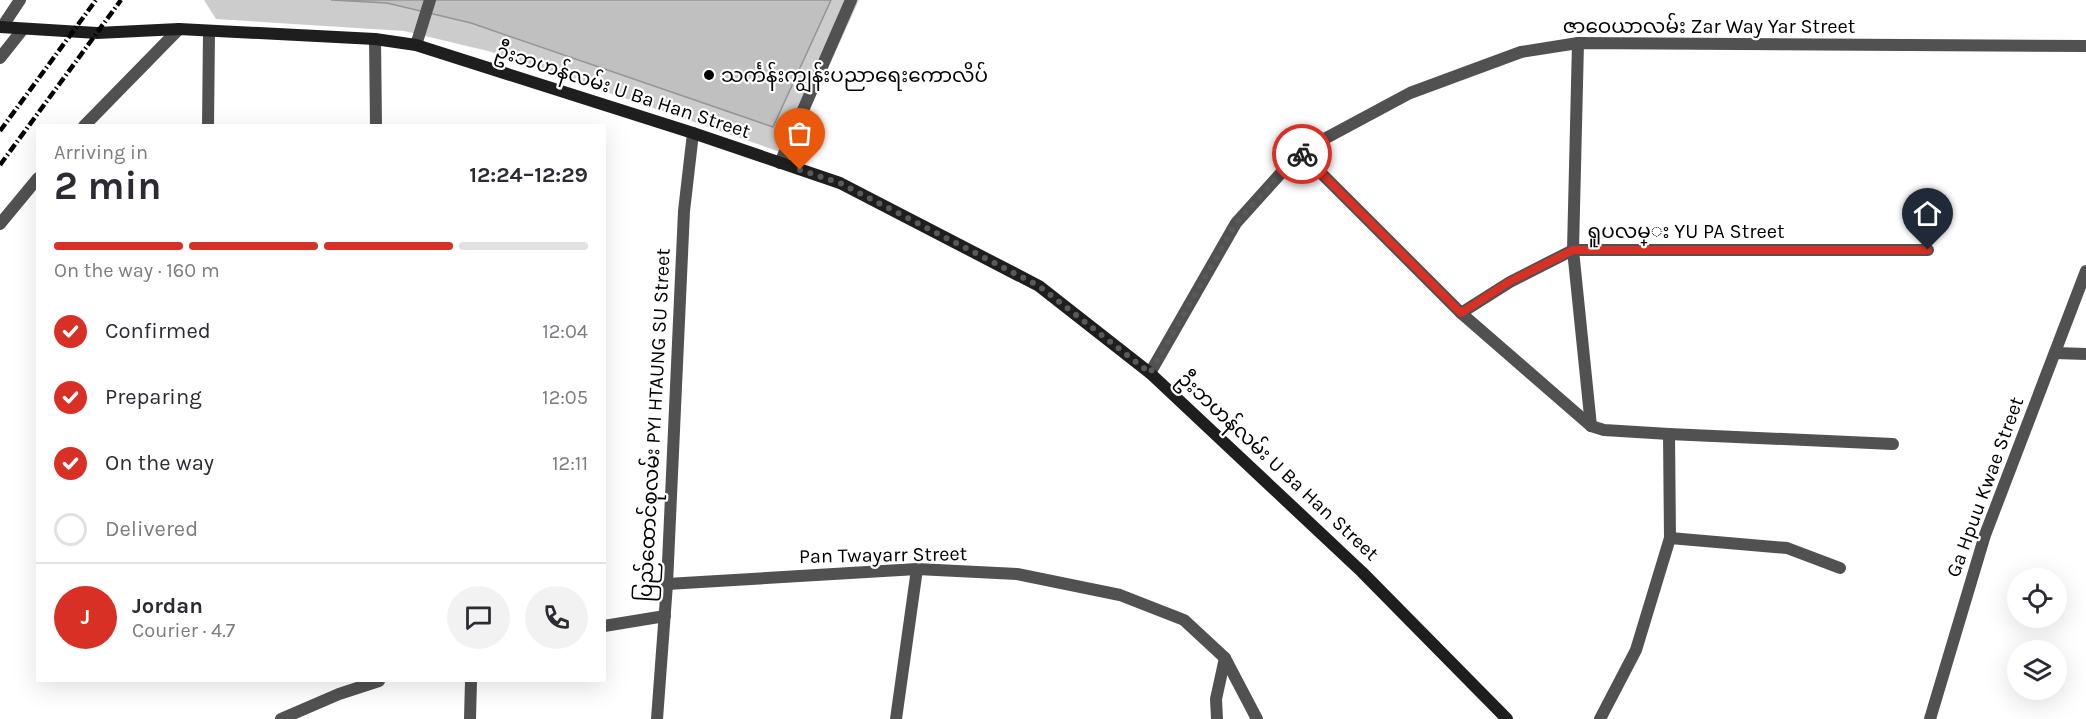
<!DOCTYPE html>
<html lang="en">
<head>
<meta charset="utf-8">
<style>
	body { margin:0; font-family:Karla,"Noto Sans Myanmar",sans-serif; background:#f2f2f3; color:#2b2b33; height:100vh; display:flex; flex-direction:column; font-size:22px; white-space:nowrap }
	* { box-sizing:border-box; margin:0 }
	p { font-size:20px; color:#7c7c81 }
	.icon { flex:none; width:33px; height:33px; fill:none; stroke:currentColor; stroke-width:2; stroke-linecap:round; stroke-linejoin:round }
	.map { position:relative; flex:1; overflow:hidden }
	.sheet { position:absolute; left:36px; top:124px; width:570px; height:558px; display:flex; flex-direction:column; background:#fff; border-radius:0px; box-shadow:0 6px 24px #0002 }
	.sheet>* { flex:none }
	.fabs { position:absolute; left:2007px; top:568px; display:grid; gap:12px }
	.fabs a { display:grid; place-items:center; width:60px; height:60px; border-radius:50%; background:#fff; box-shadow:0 6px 24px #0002; font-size:30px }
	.pin { position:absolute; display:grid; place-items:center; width:51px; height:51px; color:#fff; margin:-62px -26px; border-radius:50% 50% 50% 0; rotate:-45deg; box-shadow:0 0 6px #0007 }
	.pin .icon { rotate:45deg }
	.courier { position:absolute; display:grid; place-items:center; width:60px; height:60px; margin:-30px; border:4px solid #d93025; border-radius:50%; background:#fff; color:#222; box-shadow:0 2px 8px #0007 }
	.head em { font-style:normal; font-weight:700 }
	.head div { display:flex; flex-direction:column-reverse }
	.head { display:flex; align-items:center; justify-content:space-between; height:102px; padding:0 18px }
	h1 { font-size:39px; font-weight:700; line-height:45px }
	.bar { display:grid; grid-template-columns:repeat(4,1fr); gap:9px 6px; align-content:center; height:72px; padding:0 18px }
	.bar i { height:8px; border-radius:4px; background:#e1e1e2 }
	.bar .active { background:#d93025 }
	.bar p { grid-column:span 4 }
	.line { display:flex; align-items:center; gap:15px; padding:0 18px; border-top:2px solid #e1e1e2 }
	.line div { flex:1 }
	.round { display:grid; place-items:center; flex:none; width:63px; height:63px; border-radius:32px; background:#f2f2f3 }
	ol { padding:0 18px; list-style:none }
	li { display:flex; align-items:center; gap:18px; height:66px }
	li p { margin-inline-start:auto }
	li .icon { padding:6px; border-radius:50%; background:#d93025; color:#fff; stroke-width:4 }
	li:last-child { color:#7c7c81 }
	li i { width:33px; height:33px; border:3px solid #e1e1e2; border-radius:50% }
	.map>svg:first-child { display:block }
</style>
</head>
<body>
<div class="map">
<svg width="2086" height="719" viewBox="0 0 2086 719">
	<rect width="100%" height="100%" fill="#fff"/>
	<polygon fill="#0003" points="204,0 859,0 789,155 488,51 404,31 216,19"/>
	<polygon fill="#c0c0c0" stroke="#959595" stroke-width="1.5" points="331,0 831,0 773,127 471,23 387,3"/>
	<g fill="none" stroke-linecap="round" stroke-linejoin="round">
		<g stroke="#515151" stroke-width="12">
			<polyline points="2,27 20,0"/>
			<polyline points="416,45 430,0"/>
		</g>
		<g stroke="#515151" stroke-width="12">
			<polyline points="375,39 376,126"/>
			<polyline points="1578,43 1573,250 1591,426"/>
			<polyline points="0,58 23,29"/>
			<polyline points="84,126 179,29"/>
			<polyline points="208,126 209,32"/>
			<polyline points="1300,152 1461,313 1591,426 1604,430 1669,434 1893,444"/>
			<polyline points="780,163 851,0"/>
			<polyline points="0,224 38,178"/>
			<polyline points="1461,313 1510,282 1573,250 1928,250"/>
			<polyline points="2055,353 2086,354"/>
			<polyline points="1150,373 1236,223 1300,152 1410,93 1521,52 1578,43 2086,46"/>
			<polyline points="1670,538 1787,548 1840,568"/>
			<polyline points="667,584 917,569 1017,574 1120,595 1184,620 1225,658 1257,719"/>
			<polyline points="604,626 665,616"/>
			<polyline points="281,719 339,694 379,681"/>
			<polyline points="470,719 471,681"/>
			<polyline points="657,719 667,584 684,211 693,133"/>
			<polyline points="896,719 917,569"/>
			<polyline points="1217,719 1216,699 1225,658"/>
			<polyline points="1600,719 1636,650 1670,538 1669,434"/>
			<polyline points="1930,719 1985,535 2086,271"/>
		</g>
		<polyline stroke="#1e1e1e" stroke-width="12" points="0,27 97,33 179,29 375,39 416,45 693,133 840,183 1039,286 1150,373 1362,572 1507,719"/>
		<g stroke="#000" stroke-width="4.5" stroke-dasharray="9 3 1.5 3" stroke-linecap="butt">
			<polyline points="0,131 96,0"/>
			<polyline points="0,165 121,0"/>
		</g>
	</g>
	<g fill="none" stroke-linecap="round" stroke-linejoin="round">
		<polyline stroke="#595959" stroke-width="6" stroke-dasharray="0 10.8" points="800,170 840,183 1039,286 1150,373 1236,223 1300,152 1302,154"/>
		<polyline stroke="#d93025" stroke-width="8" points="1302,154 1461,313 1509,282 1573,250 1928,250"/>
	</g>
	<circle fill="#000" stroke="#fff" stroke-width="2" cx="709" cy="75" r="6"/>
	<g text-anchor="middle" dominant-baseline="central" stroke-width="4.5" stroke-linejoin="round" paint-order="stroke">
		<g font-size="20" fill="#000" stroke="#fff">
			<text x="1709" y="26">ဇာဝေယာလမ်း Zar Way Yar Street</text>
			<text transform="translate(623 91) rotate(18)">ဦးဘဟန်လမ်း U Ba Han Street</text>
			<text x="1686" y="231">ရူပလမ္း YU PA Street</text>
			<text transform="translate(654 425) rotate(-87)">ပြည်ထောင်စုလမ်း PYI HTAUNG SU Street</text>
			<text transform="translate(1278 466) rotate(43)">ဦးဘဟန်လမ်း U Ba Han Street</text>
			<text transform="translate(1985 487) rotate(-70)">Ga Hpuu Kwae Street</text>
			<text transform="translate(883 555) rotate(-1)">Pan Twayarr Street</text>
		</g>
		<g font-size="20" fill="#000" stroke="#fff" text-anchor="start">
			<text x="721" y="75">သင်္ကန်းကျွန်းပညာရေးကောလိပ်</text>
		</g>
	</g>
</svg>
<div class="fabs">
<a><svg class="icon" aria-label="locate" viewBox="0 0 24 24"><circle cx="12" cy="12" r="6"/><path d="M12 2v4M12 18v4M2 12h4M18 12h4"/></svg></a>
<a><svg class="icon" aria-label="layers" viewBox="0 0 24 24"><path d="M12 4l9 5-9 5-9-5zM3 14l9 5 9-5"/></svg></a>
</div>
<div class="pin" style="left:800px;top:170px;background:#ea580c"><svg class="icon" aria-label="bag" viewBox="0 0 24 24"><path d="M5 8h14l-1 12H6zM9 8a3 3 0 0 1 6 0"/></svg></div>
<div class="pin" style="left:1928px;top:250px;background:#1f2937"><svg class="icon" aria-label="home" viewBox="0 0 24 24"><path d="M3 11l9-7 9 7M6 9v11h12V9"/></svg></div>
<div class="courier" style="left:1302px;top:154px"><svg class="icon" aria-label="bike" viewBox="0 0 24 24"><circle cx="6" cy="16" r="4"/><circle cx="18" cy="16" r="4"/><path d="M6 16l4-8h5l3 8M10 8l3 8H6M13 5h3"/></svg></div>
<section class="sheet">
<div class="head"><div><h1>2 min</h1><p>Arriving in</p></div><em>12:24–12:29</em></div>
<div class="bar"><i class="active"></i><i class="active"></i><i class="active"></i><i></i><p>On the way · 160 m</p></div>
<ol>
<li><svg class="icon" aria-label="check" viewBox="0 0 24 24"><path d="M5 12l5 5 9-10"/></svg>Confirmed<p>12:04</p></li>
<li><svg class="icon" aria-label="check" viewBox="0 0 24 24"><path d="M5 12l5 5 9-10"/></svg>Preparing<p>12:05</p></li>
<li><svg class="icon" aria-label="check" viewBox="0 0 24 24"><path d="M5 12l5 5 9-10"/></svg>On the way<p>12:11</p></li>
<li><i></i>Delivered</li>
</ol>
<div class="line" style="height:108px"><b class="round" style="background:#d93025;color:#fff">J</b><div><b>Jordan</b><p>Courier · 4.7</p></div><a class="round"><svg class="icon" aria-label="chat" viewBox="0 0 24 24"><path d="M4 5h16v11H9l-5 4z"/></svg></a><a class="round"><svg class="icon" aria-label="phone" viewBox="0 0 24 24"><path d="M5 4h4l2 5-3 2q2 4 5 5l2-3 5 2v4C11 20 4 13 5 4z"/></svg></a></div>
</section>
</div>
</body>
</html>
